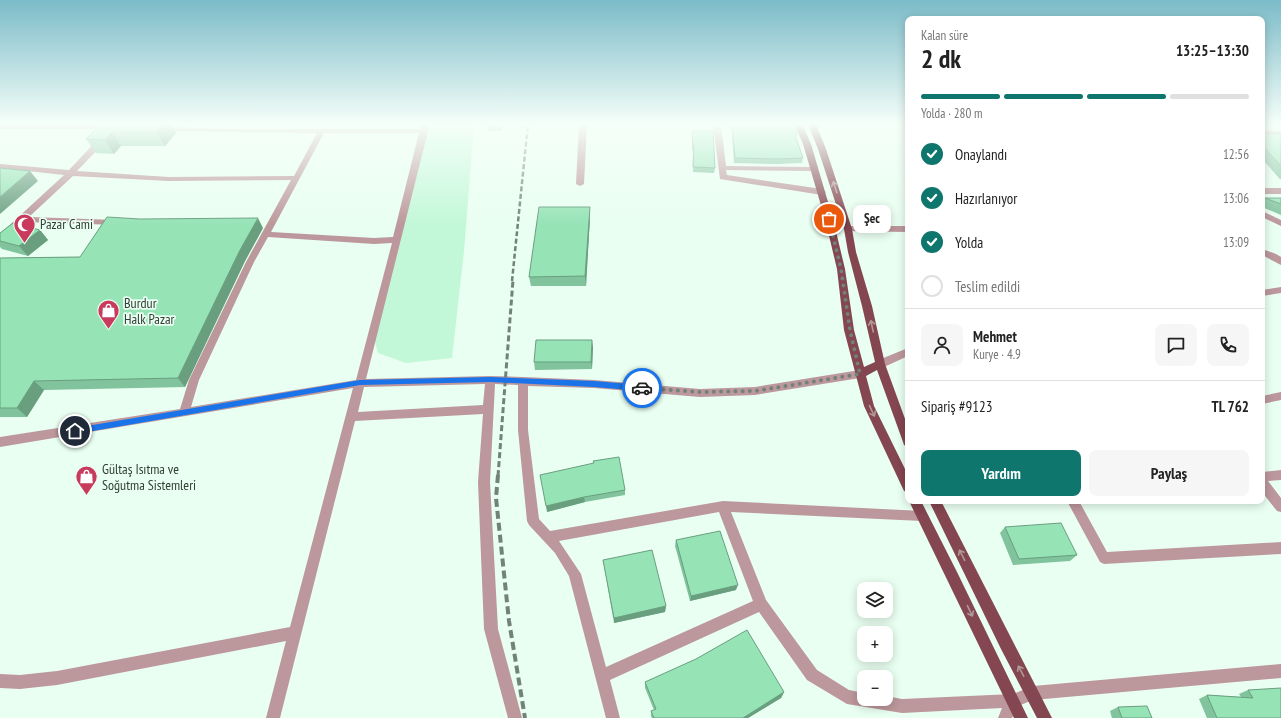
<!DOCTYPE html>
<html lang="tr">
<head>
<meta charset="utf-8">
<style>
	body { margin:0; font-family:"PT Sans Narrow",sans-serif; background:#f6f6f6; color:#222; height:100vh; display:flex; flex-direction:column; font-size:15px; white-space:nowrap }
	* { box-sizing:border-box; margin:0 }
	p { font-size:13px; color:#767676 }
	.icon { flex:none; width:22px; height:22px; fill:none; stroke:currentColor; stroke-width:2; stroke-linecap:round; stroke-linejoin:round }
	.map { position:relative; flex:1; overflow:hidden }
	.panel { position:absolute; left:905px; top:16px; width:360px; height:488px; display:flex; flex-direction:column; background:#fff; border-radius:8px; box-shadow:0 2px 10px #0003 }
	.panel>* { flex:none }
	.controls { position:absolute; left:857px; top:582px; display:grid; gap:8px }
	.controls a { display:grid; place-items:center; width:36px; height:36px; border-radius:8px; background:#fff; box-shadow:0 2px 10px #0003; font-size:20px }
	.pin { position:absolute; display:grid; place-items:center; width:34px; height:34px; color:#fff; margin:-17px; border:2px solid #fff; border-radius:50%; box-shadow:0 1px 4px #0007 }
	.courier { position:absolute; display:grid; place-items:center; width:40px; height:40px; margin:-20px; border:3px solid #1a73e8; border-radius:50%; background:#fff; color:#222; box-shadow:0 1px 5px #0007 }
	.bubble { position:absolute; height:28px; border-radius:8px; background:#fff; box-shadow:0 2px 10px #0003; font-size:13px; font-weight:600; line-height:28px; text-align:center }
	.head em { font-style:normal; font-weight:600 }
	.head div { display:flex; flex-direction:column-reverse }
	.head { display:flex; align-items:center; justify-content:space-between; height:68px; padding:0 16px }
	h1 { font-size:26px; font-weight:600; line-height:30px }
	.bar { display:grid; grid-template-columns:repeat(4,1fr); gap:6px 4px; align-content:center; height:48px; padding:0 16px }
	.bar i { height:5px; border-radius:3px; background:#e0e0e0 }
	.bar .current { background:#0f766e }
	.bar p { grid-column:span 4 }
	.line { display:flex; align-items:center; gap:10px; padding:0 16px; border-top:1px solid #e0e0e0 }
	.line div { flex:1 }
	.round { display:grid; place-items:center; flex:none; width:42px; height:42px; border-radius:8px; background:#f6f6f6 }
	ol { padding:0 16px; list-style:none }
	li { display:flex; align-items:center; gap:12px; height:44px }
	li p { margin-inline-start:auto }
	li .icon { padding:4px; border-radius:50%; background:#0f766e; color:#fff; stroke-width:4 }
	li:last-child { color:#767676 }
	li i { width:22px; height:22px; border:2px solid #e0e0e0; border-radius:50% }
	.action { display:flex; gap:8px; margin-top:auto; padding:8px 16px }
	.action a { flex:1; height:46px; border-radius:8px; background:#0f766e; color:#fff; font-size:16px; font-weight:600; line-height:46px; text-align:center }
	.action a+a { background:#f6f6f6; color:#222 }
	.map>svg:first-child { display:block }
</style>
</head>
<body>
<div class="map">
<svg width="1281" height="718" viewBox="0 0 1281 718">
	<rect width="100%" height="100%" fill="#e9fff1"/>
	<polygon fill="#c2f8d7" points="428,124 474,124 464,251 452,358 406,363 378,353 373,335"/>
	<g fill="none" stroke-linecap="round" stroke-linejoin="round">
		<g fill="#bc979b" fill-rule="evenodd">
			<path d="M421 124H429L428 131 366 379 490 376 523 377 594 380 700 389 755 387 860 370 864 371 865 374 864 377 860 378 755 395 700 397 594 388 528 386V430L539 519 550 531 723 501 922 511 926 512 928 516 926 520 922 521 731 512 766 600 817 670 849 690 864 693V699H886V696L902 699 1013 694 1033 686 1281 664V678L1033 700 1018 706 1012 718H998L1002 708 902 713 847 704 807 680 759 612 610 680 620 718H606L569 576 555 553 529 525 527 521 518 430V385L495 384 490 482 498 629 522 718H508L484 629 478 482 483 414 355 421 280 718H266L286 641 57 685 20 689 0 688V674L20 675 57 671 290 627 353 388 0 447V437L180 409 189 380 246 262 291 180 169 181 73 176 29 217 116 220 120 223 119 225 23 222 3 241 0 242V234L64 175 0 168V164L69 170 99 138H105V142L77 171 169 177 294 176 317 133 162 131 158 129 162 127 225 129H420ZM324 133H419L393 237 374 238 271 232ZM268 237 374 244 392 243 356 380 191 407 199 380 254 262ZM485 384 483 405 358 412 364 387ZM719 512 753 601 606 667 581 574 559 541Z"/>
			<polygon points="579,124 587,124 584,184 580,186 576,184"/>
			<polygon points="713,124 721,124 726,166 814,167 818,169 814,171 726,170 727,175 822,189 826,192 822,195 720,179"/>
			<polygon points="0,125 112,125 116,127 112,129 0,129"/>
			<rect x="1262" y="131" width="19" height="4"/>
			<rect x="1262" y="188" width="19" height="6"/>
			<polygon points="1262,211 1281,220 1281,226 1262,217"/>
			<polygon points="848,226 908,226 908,232 845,231 844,229 845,227"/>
			<polygon points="1262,249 1276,254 1281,257 1281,265 1262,255"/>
			<polygon points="1281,287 1281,293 1262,296 1262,290"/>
			<polygon points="908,348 908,356 884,367 876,367 875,364 876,361"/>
			<polygon points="1281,392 1281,400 1262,404 1262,396"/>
			<polygon points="1281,470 1281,480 1268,481 1281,498 1281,512 1277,511 1262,492 1262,472"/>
			<polygon points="1067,501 1079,501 1107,552 1281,542 1281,554 1104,564 1100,562"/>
		</g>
		<g fill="#844650" fill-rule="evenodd">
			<polygon points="794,124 802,124 811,144 833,219 845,269 854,330 864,367 875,362 862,306 848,252 844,229 818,149 808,124 816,124 826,149 852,229 856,252 872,306 885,364 908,427 908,447 904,445 903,442 877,370 866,376 874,406 908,475 908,492 904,491 864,406 844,330 837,269 825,219 803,144"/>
			<polygon points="909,501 921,501 957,572 1028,718 1014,718"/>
			<polygon points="929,501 941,501 1052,718 1037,718 1001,649"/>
		</g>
		<polyline stroke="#738279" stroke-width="2.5" stroke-dasharray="5 2.5" stroke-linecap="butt" points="512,281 528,124"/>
		<polyline stroke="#738279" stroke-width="3" stroke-dasharray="6 3" stroke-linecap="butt" points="498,476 513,280"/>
		<polyline stroke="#738279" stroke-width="4" stroke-dasharray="8 4" stroke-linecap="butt" points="498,475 496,498 509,621 525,718"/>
	</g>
	<g fill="#81c39d">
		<polygon points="101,124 171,124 176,133 165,146 121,146 114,154 96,153 86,139"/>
		<polygon points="487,124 502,124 501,131 488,131 487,126"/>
		<polygon points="731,124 793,124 797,134 796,137 803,158 802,163 777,164 734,163"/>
		<polygon points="692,131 715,168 714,173 693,172 694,150 692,150"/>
		<polygon points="1262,134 1281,134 1281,179 1280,179 1262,159"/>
		<polygon points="1265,198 1281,198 1281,215 1262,207 1262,202"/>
		<polygon points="590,207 590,217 586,286 531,286 529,277"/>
		<polygon points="263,228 245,261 185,387 44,390 27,417 0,417 0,258 80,257"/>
		<polygon points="40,230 48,240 28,256 2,249 0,247 0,233"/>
		<polygon points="593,347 592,369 535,370 534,362"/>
		<polygon points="594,463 625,490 625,495 585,502 547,512"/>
		<polygon points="1005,527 1077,555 1070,561 1013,565 1000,533"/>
		<polygon points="676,540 736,590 690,601 675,546"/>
		<polygon points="603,560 666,606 665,612 614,623"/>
		<polygon points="645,682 784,692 781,698 748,718 652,718 651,716 651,711 654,710 645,688"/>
		<polygon points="1248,690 1281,718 1207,718 1199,699 1207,695 1241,697 1239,694"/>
		<polygon points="1118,707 1152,718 1112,718 1110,711"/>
	</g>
	<g fill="#699f7f">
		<polygon points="164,124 171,124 176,133 165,146 156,132"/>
		<polygon points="501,124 502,124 501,131 500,126"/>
		<polygon points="112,132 121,146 114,154 105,140"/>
		<polygon points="30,171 38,181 0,214 0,197"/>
		<polygon points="590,207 590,217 586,286 585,276"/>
		<polygon points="258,218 263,228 245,261 185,387 178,378 239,252"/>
		<polygon points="40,230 48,240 28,256 19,246"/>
		<polygon points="592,340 593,347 592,369 591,362"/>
		<polygon points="34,381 44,390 27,417 17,408"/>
		<polygon points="584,497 585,502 547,512 546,506"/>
		<polygon points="738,585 736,590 690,601 691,596"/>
		<polygon points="666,606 665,612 614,623 614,618"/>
		<polygon points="784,692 781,698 748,718 743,718"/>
	</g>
	<g fill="#96e3b6" stroke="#699f7f">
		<polygon points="101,124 164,124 156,132 112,132 105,140 86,139"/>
		<polygon points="487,124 501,124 500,126 487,126"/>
		<polygon points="732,124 793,124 797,134 795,135 803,158 778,159 735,158"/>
		<polygon points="692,131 713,131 715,168 693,167 694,145 693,145"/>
		<polygon points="1262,134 1281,134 1281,166 1262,145"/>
		<polygon points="0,168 30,171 0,197"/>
		<polygon points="1265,198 1281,198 1281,204"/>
		<polygon points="539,207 590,207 585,276 529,277"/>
		<polygon points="107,217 140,219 258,218 239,252 178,378 34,381 17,408 0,408 0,258 80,257"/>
		<polygon points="13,223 40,230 19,246 0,241 0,233"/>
		<polygon points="536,340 592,340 591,362 534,362"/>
		<polygon points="619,457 625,490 584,497 546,506 540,475 594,463 593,461"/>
		<polygon points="1061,523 1077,555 1019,559 1005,527"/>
		<polygon points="720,531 738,585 691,596 676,540"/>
		<polygon points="652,550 666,606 614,618 603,560"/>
		<polygon points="747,630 784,692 743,718 654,718 651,711 656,709 645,682 696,659"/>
		<polygon points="1281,688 1281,718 1217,718 1207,695 1253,698 1248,690"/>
		<polygon points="1147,706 1152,718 1122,718 1118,707"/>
	</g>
	<defs><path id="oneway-shaft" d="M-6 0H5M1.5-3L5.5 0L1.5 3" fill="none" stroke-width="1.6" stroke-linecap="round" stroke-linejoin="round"/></defs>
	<g stroke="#b19998">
		<use href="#oneway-shaft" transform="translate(835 187) rotate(-108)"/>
		<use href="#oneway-shaft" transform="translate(872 326) rotate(-102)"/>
		<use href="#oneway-shaft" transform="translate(872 411) rotate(65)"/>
		<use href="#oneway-shaft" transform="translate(962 555) rotate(-117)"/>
		<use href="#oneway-shaft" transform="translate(970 611) rotate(64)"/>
		<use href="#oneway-shaft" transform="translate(1021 671) rotate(-118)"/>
	</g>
	<linearGradient id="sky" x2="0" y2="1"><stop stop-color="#7bbbc8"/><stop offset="0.55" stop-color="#f5fff9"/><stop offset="1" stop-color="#f5fff9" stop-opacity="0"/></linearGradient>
	<rect width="1281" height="225" fill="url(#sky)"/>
	<polygon fill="#1a73e8" points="490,377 594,381 642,385 645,388 642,391 594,387 490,382 360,385 75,434 72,431 75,428 360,380"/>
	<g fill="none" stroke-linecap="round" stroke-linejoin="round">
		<polyline stroke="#738278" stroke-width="4" stroke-dasharray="0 7.2" points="642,388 700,392 755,391 860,374 850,330 841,269 829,219"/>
	</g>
	<defs>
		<symbol id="mosque-pin" viewBox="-11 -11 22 30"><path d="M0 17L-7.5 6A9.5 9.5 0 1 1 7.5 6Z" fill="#c93a5d" stroke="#e9fff1"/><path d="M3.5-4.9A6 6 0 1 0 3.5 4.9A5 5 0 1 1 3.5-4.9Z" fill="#fff"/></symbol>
		<symbol id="shop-pin" viewBox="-11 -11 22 30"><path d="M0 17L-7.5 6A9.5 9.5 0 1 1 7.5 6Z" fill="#c93a5d" stroke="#e9fff1"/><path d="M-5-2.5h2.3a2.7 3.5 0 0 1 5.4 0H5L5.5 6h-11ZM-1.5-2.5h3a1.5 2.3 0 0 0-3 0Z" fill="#fff"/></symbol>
	</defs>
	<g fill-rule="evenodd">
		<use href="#mosque-pin" x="12" y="212" width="25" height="34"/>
		<use href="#shop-pin" x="96" y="298" width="25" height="34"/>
		<use href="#shop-pin" x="74" y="464" width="25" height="34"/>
	</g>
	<g text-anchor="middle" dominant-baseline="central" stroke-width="3.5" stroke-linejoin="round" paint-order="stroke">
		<g font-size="14" fill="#333e37" stroke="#e9fff1" text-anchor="start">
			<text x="40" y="224">Pazar Cami</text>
			<text x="124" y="303">Burdur<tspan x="124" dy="16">Halk Pazar</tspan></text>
			<text x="102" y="469">Gültaş Isıtma ve<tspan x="102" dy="16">Soğutma Sistemleri</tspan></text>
		</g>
	</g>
</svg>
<div class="controls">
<a><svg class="icon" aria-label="layers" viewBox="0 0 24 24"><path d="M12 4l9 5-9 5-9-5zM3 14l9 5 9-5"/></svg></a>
<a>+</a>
<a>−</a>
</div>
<div class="pin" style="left:829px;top:219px;background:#ea580c"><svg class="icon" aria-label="bag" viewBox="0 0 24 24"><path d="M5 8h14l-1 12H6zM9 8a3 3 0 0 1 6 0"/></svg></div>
<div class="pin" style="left:75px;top:431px;background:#1f2937"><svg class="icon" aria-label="home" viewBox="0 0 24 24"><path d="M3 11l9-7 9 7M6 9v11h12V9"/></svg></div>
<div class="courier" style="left:642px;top:388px"><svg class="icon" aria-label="car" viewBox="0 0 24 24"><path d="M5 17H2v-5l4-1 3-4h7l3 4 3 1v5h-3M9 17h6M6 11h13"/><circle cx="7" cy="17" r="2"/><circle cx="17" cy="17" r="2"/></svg></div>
<div class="bubble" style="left:853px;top:205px;width:38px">Şec</div>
<section class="panel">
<div class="head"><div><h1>2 dk</h1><p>Kalan süre</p></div><em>13:25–13:30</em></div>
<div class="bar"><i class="current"></i><i class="current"></i><i class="current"></i><i></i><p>Yolda · 280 m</p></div>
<ol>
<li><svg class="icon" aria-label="check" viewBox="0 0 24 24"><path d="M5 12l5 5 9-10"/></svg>Onaylandı<p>12:56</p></li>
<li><svg class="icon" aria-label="check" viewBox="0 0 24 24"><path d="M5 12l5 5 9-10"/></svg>Hazırlanıyor<p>13:06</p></li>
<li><svg class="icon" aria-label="check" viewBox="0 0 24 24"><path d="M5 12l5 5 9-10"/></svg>Yolda<p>13:09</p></li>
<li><i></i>Teslim edildi</li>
</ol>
<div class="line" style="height:72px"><a class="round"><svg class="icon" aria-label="person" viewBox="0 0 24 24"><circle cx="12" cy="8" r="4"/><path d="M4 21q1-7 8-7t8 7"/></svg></a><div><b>Mehmet</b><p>Kurye · 4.9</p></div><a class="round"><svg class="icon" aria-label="chat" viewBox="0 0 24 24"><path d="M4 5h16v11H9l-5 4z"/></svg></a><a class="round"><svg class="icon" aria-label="phone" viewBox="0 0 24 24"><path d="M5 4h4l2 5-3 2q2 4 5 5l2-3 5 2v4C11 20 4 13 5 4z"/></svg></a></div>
<div class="line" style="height:52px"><div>Sipariş #9123</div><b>TL 762</b></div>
<div class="action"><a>Yardım</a><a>Paylaş</a></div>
</section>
</div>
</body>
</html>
